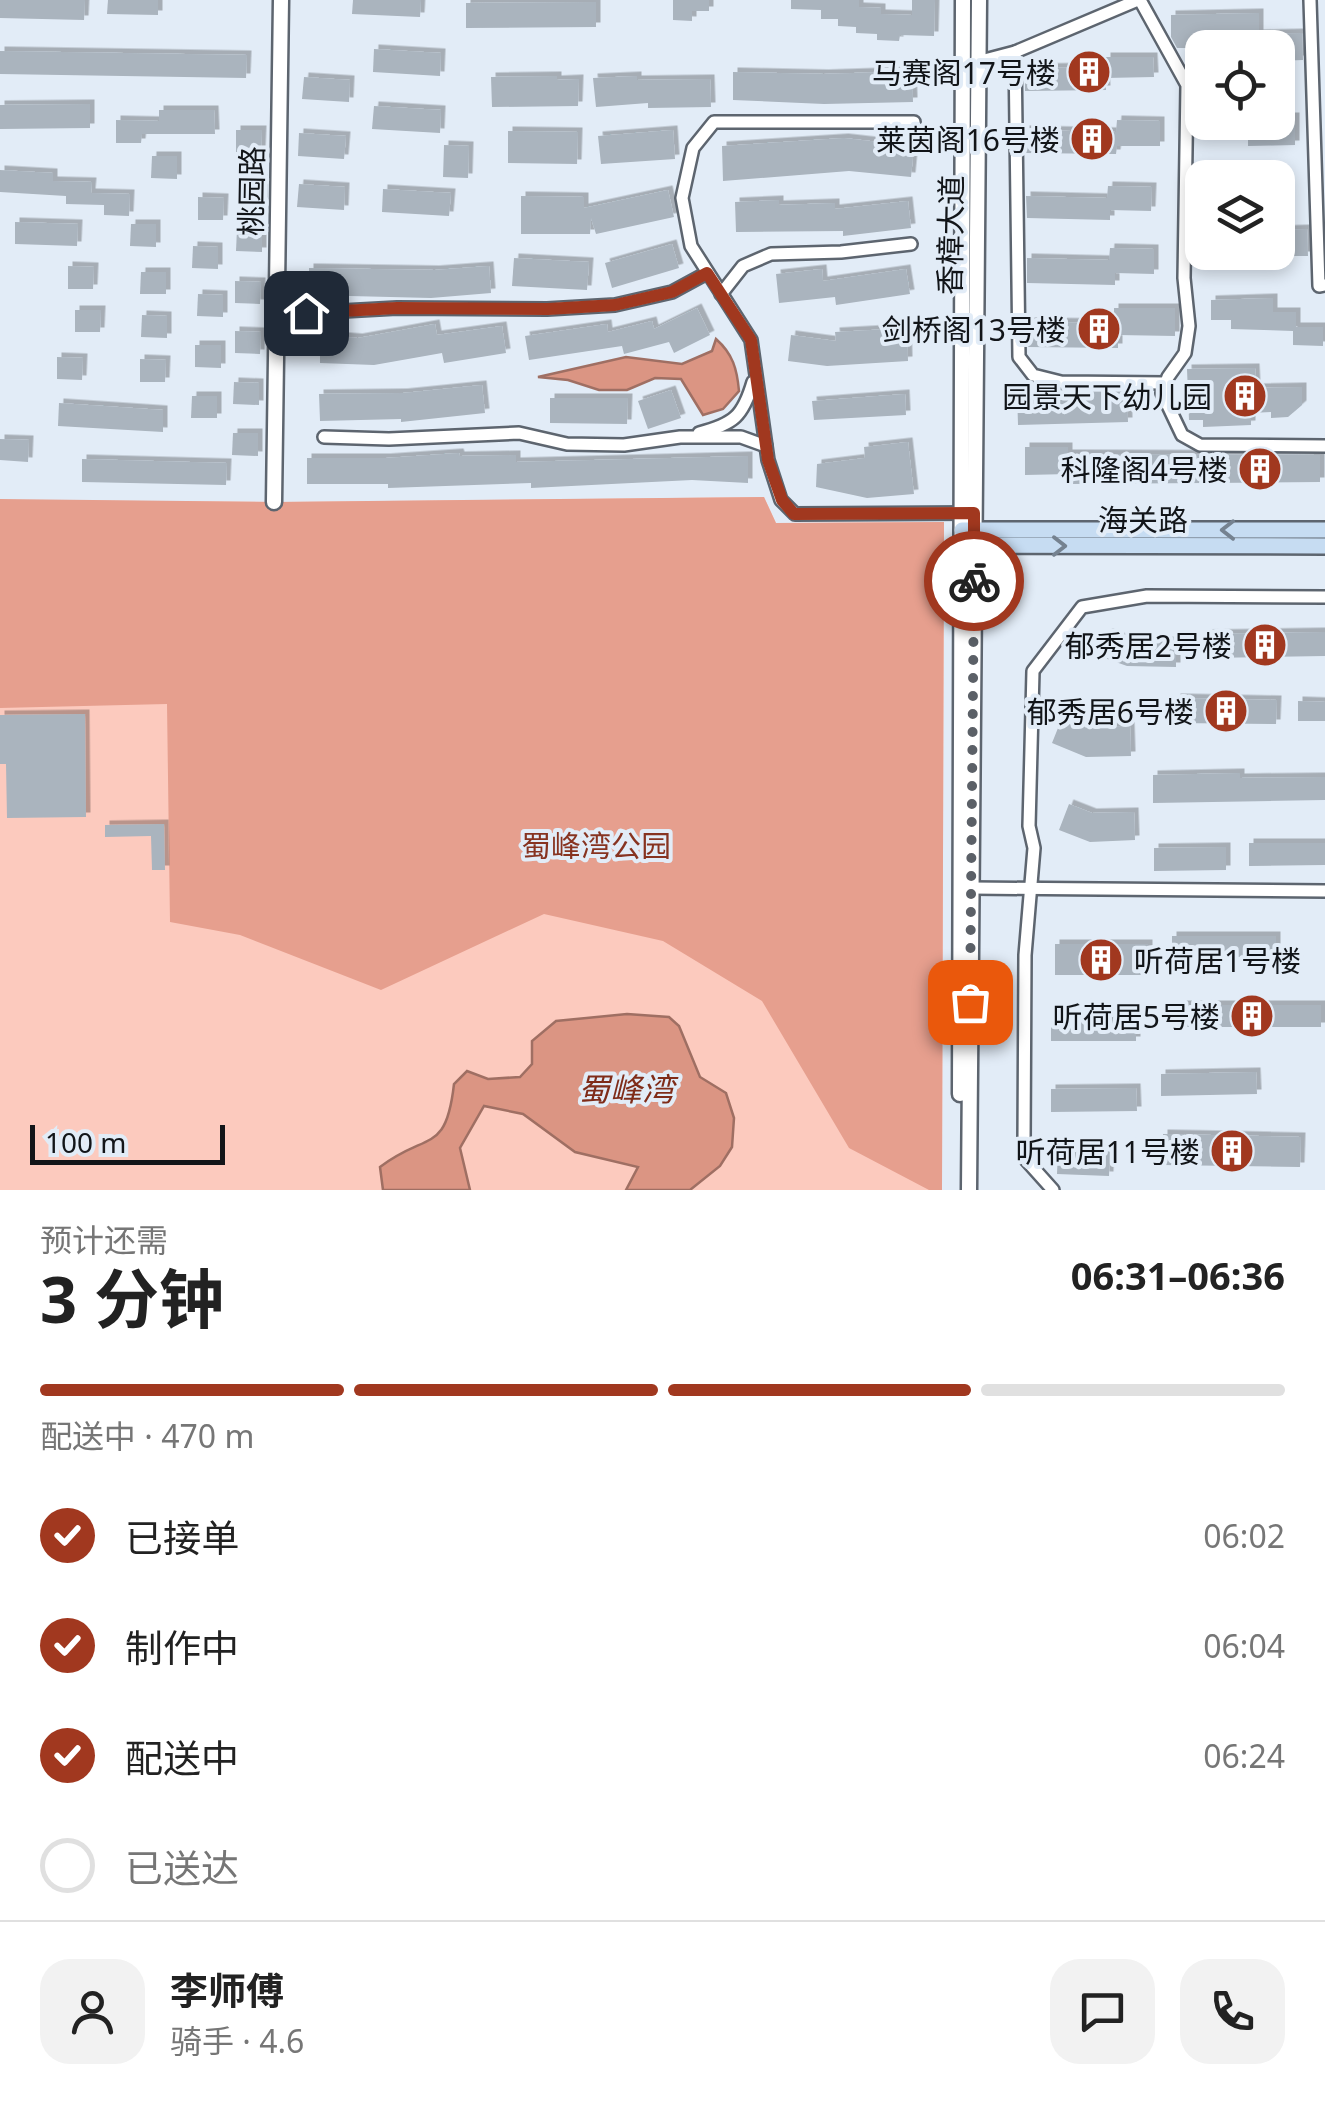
<!DOCTYPE html>
<html lang="zh">
<head>
<meta charset="utf-8">
<style>
	body { margin:0; font-family:"Noto Sans","Noto Sans SC",sans-serif; background:#f2f2f2; color:#222; height:100vh; display:flex; flex-direction:column; font-size:38px; white-space:nowrap }
	* { box-sizing:border-box; margin:0 }
	p { font-size:32px; color:#767676 }
	.icon { flex:none; width:55px; height:55px; fill:none; stroke:currentColor; stroke-width:2; stroke-linecap:round; stroke-linejoin:round }
	.map { position:relative; height:1190px; overflow:hidden }
	.side { display:flex; flex-direction:column; background:#fff; flex:1 }
	.side>* { flex:none }
	.buttons { position:absolute; left:1185px; top:30px; display:grid; gap:20px }
	.buttons a { display:grid; place-items:center; width:110px; height:110px; border-radius:20px; background:#fff; box-shadow:0 5px 15px #0003; font-size:50px }
	.scale { position:absolute; left:30px; bottom:25px; width:195px; box-sizing:border-box; padding-left:10px; border:5px solid #121519; border-top:0; font-size:28px; line-height:35px; white-space:nowrap; color:#121519; -webkit-text-stroke:8px #e2ecf7; paint-order:stroke }
	.pin { position:absolute; display:grid; place-items:center; width:85px; height:85px; color:#fff; margin:-42px; border-radius:20px; box-shadow:0 5px 15px #0006 }
	.courier { position:absolute; display:grid; place-items:center; width:100px; height:100px; margin:-50px; border:8px solid #a1381f; border-radius:50%; background:#fff; color:#222; box-shadow:0 2px 12px #0007 }
	.overview em { font-style:normal; font-weight:700 }
	.overview div { display:flex; flex-direction:column-reverse }
	.overview { display:flex; align-items:center; justify-content:space-between; height:170px; padding:0 40px }
	h1 { font-size:65px; font-weight:700; line-height:75px }
	.bar { display:grid; grid-template-columns:repeat(4,1fr); gap:15px 10px; align-content:center; height:120px; padding:0 40px }
	.bar i { height:12px; border-radius:8px; background:#e0e0e0 }
	.bar .current { background:#a1381f }
	.bar p { grid-column:span 4 }
	.line { display:flex; align-items:center; gap:25px; padding:0 40px; border-top:2px solid #e0e0e0 }
	.line div { flex:1 }
	.round { display:grid; place-items:center; flex:none; width:105px; height:105px; border-radius:30px; background:#f2f2f2 }
	ol { padding:0 40px; list-style:none }
	li { display:flex; align-items:center; gap:30px; height:110px }
	li p { margin-inline-start:auto }
	li .icon { padding:10px; border-radius:50%; background:#a1381f; color:#fff; stroke-width:4 }
	li:last-child { color:#767676 }
	li i { width:55px; height:55px; border:5px solid #e0e0e0; border-radius:50% }
	.map>svg:first-child { display:block }
</style>
</head>
<body>
<div class="map">
<svg width="1325" height="1190" viewBox="0 0 1325 1190">
	<defs>
		<filter id="shadow"><feDropShadow dx="4.5" dy="-4.5" stdDeviation="0" flood-color="#0004"/></filter>
	</defs>
	<rect width="100%" height="100%" fill="#e2ecf7"/>
	<polygon fill="#fccabe" points="764,497 776,523 944,522 942,1190 0,1190 0,500 283,502"/>
	<polygon fill="#e69f8e" points="764,497 776,523 944,522 942,1190 929,1190 849,1148 762,1001 663,941 544,914 381,990 240,935 170,922 167,704 0,708 0,499 274,502"/>
	<g fill="#db9583" stroke="#9f6f63" stroke-width="2.5">
		<path d="M716 339C733 354 737 369 739 391L723 409 703 415 681 379 655 378 627 390H599L568 380 538 377 626 357 682 364 712 351Z"/>
		<path d="M627 1014 669 1017 679 1026 700 1077 726 1093 734 1118 732 1147 720 1166 690 1190H626L638 1167 575 1152 523 1114 484 1106 460 1148 470 1190H383L380 1167C427 1131 446 1155 454 1084L467 1071 488 1079 520 1077 532 1064V1041L556 1021Z"/>
	</g>
	<g fill="#aab4be" filter="url(#shadow)">
		<polygon points="0,0 85,0 84,20 0,18"/>
		<polygon points="108,0 158,0 158,15 107,14"/>
		<polygon points="353,0 421,0 420,17 352,14"/>
		<polygon points="673,0 709,0 709,11 692,11 692,21 673,20"/>
		<polygon points="791,0 859,0 859,7 881,8 881,14 912,15 912,0 935,0 934,36 900,35 899,41 877,40 877,34 856,33 856,27 838,26 838,19 821,19 821,10 791,9"/>
		<polygon points="596,2 596,27 466,28 466,3"/>
		<polygon points="1259,13 1259,34 1302,33 1303,60 1278,61 1278,48 1177,48 1171,37 1171,15"/>
		<polygon points="374,49 441,53 440,76 373,72"/>
		<polygon points="0,51 247,55 246,78 0,74"/>
		<polygon points="1106,57 1153,57 1154,77 1105,78 1106,90 1025,91 1025,68 1106,67"/>
		<polygon points="912,71 913,102 824,104 733,100 733,72 824,74"/>
		<polygon points="557,76 557,80 579,79 578,106 492,107 491,77"/>
		<polygon points="637,76 637,80 710,79 711,107 648,108 648,103 596,107 593,78"/>
		<polygon points="304,77 350,80 349,102 302,99"/>
		<polygon points="90,104 90,128 0,129 0,105"/>
		<polygon points="374,106 441,110 440,133 372,129"/>
		<polygon points="159,110 214,110 215,134 142,134 141,143 116,143 116,120 159,121"/>
		<polygon points="1278,117 1295,117 1295,145 1248,146 1248,136 1204,136 1204,122 1278,122"/>
		<polygon points="1117,120 1160,121 1160,146 1117,146 1116,154 1026,153 1025,130 1116,132"/>
		<polygon points="236,130 262,130 261,153 236,152"/>
		<polygon points="673,130 675,159 601,164 598,136"/>
		<polygon points="508,131 578,132 577,164 508,163"/>
		<polygon points="299,133 346,136 344,159 298,156"/>
		<polygon points="844,138 914,146 911,177 849,171 723,181 722,146"/>
		<polygon points="444,145 469,146 468,178 443,177"/>
		<polygon points="152,156 177,156 177,179 151,178"/>
		<polygon points="0,170 53,173 53,181 92,182 91,193 130,194 129,216 104,215 104,205 66,204 66,196 0,192"/>
		<polygon points="238,179 263,179 263,202 237,201"/>
		<polygon points="299,184 345,187 344,210 297,207"/>
		<polygon points="1108,186 1152,187 1151,211 1110,210 1110,220 1027,218 1026,196 1107,198"/>
		<polygon points="383,189 451,193 449,216 382,212"/>
		<polygon points="668,190 674,217 596,234 591,218 590,234 521,234 521,196 584,197 584,208"/>
		<polygon points="198,197 224,198 223,220 198,220"/>
		<polygon points="779,200 779,205 835,203 835,209 908,201 911,228 843,236 843,231 736,232 735,202"/>
		<polygon points="15,222 78,224 77,246 15,244"/>
		<polygon points="131,224 156,224 156,247 130,246"/>
		<polygon points="237,229 262,230 262,252 236,251"/>
		<polygon points="1307,229 1308,256 1278,256 1278,230"/>
		<polygon points="672,244 679,268 612,288 605,263"/>
		<polygon points="193,246 218,247 218,269 192,268"/>
		<polygon points="1110,248 1154,249 1154,274 1115,273 1115,285 1027,283 1027,258 1109,260"/>
		<polygon points="514,258 589,262 587,290 512,286"/>
		<polygon points="68,266 94,267 93,289 68,289"/>
		<polygon points="489,266 491,293 431,298 309,295 309,268 435,270"/>
		<polygon points="822,269 823,281 906,269 910,294 836,305 835,297 779,303 776,274"/>
		<polygon points="141,272 166,272 166,294 140,294"/>
		<polygon points="235,281 261,282 260,304 235,303"/>
		<polygon points="198,294 223,295 223,317 197,316"/>
		<polygon points="1273,298 1273,312 1296,312 1296,327 1323,327 1323,346 1293,345 1293,331 1231,329 1231,320 1211,320 1211,300"/>
		<polygon points="697,308 710,335 674,353 669,342 624,354 622,346 529,360 525,336 607,324 608,332 652,321 654,329"/>
		<polygon points="1114,308 1175,308 1175,336 1118,335 1118,348 1028,347 1028,322 1114,323"/>
		<polygon points="75,310 101,310 100,332 75,332"/>
		<polygon points="142,315 167,316 167,338 141,337"/>
		<polygon points="435,324 437,335 502,326 506,353 444,363 442,353 374,365 320,363 320,335 358,338"/>
		<polygon points="907,328 908,361 827,366 788,361 791,335 836,341 835,332"/>
		<polygon points="235,331 261,332 260,354 235,353"/>
		<polygon points="195,345 221,345 221,368 195,367"/>
		<polygon points="57,357 83,358 82,380 57,379"/>
		<polygon points="140,359 166,360 165,382 140,382"/>
		<polygon points="1255,368 1256,388 1302,387 1302,405 1288,417 1271,418 1271,412 1251,413 1251,425 1203,427 1203,420 1189,420 1187,369"/>
		<polygon points="234,382 259,383 259,405 233,404"/>
		<polygon points="482,385 485,413 401,422 401,419 320,421 319,394 403,393"/>
		<polygon points="671,390 681,418 648,429 638,401"/>
		<polygon points="1017,391 1127,392 1128,422 1018,425"/>
		<polygon points="905,394 906,415 814,420 812,401"/>
		<polygon points="192,396 217,396 217,418 191,418"/>
		<polygon points="550,398 628,398 627,424 550,423"/>
		<polygon points="59,403 163,410 163,432 58,426"/>
		<polygon points="233,433 258,433 258,456 232,455"/>
		<polygon points="0,439 29,440 28,462 0,460"/>
		<polygon points="908,442 914,494 867,498 816,487 817,464 865,458 864,447"/>
		<polygon points="1025,447 1068,447 1068,454 1320,455 1320,482 1070,484 1070,474 1025,475"/>
		<polygon points="459,453 460,456 516,455 516,462 748,456 748,483 692,480 531,488 531,483 388,488 388,484 307,484 307,458 386,458"/>
		<polygon points="82,459 227,463 226,485 82,482"/>
		<polygon points="1325,632 1325,656 1205,658 1205,634"/>
		<polygon points="1108,633 1129,641 1176,641 1176,667 1127,666 1099,656"/>
		<polygon points="1176,698 1277,700 1276,724 1176,723"/>
		<polygon points="1298,701 1325,702 1325,721 1298,721"/>
		<polygon points="85,714 86,817 7,818 6,764 0,764 0,715"/>
		<polygon points="1062,718 1086,727 1130,726 1131,756 1086,757 1052,743"/>
		<polygon points="1240,773 1240,778 1325,777 1325,800 1153,803 1153,775"/>
		<polygon points="1069,804 1092,813 1134,812 1135,840 1090,842 1059,830"/>
		<polygon points="164,824 165,870 152,870 151,836 105,837 105,825"/>
		<polygon points="1249,843 1325,843 1325,865 1249,866"/>
		<polygon points="1226,847 1226,870 1154,871 1154,848"/>
		<rect x="1172" y="936" width="104" height="21"/>
		<rect x="1055" y="944" width="93" height="31"/>
		<rect x="1182" y="1005" width="139" height="22"/>
		<rect x="1051" y="1021" width="85" height="20"/>
		<polygon points="1256,1072 1257,1094 1161,1096 1161,1074"/>
		<polygon points="1136,1088 1137,1111 1051,1112 1051,1089"/>
		<polygon points="1163,1134 1301,1137 1300,1167 1163,1165"/>
		<polygon points="1058,1150 1110,1151 1109,1176 1057,1174"/>
	</g>
	<g fill="none" stroke-linecap="round" stroke-linejoin="round">
		<defs>
			<g id="minor">
				<polyline points="1140,0 1187,85 1184,278 1189,326 1185,353 1168,377 1162,393 1182,435 1200,445 1325,446"/>
				<polyline points="1310,0 1319,286 1325,285"/>
				<polyline points="1015,52 1019,357 1033,375 1061,382 1166,383"/>
				<polyline points="973,63 1015,52 1138,0"/>
				<polyline points="914,122 714,122 693,148 682,198 691,246 751,340 768,460 781,500 795,514 970,513"/>
				<polyline points="721,294 743,266 771,254 841,252 911,244"/>
				<polyline points="307,313 397,308 547,309 615,305 672,292 707,273"/>
				<path d="M699 433C734 424 743 416 753 382"/>
				<polyline points="324,437 389,439 519,433 567,444 624,445 680,437 741,437 766,446"/>
				<polyline points="972,888 1325,891"/>
				<polyline points="1053,1190 1027,1161 1024,1144 1025,955 1034,848 1029,826 1033,671 1082,607 1147,596 1325,597"/>
			</g>
			<g id="tertiary">
				<polyline points="274,502 281,0"/>
				<polyline points="960,1094 963,0"/>
				<polyline points="969,1190 979,0"/>
			</g>
			<g id="secondary">
				<polyline points="962,530 1325,530"/>
				<polyline points="962,545 1325,546"/>
			</g>
		</defs>
		<use href="#minor" stroke="#5d656f" stroke-width="16"/>
		<use href="#tertiary" stroke="#5d656f" stroke-width="19"/>
		<use href="#secondary" stroke="#5d656f" stroke-width="20"/>
		<use href="#minor" stroke="#fff" stroke-width="11"/>
		<use href="#tertiary" stroke="#fff" stroke-width="14"/>
		<use href="#secondary" stroke="#c6dcf2" stroke-width="15"/>
	</g>
	<defs><path id="oneway-chevron" d="M-2-3.5L2.5 0L-2 3.5" fill="none" stroke-width="1.6" stroke-linecap="round" stroke-linejoin="round" transform="scale(2.5)"/></defs>
	<g stroke="#758290">
		<use href="#oneway-chevron" transform="translate(1228 530) rotate(-180)"/>
		<use href="#oneway-chevron" transform="translate(1059 546)"/>
	</g>
	<g fill="none" stroke-linecap="round" stroke-linejoin="round">
		<polyline stroke="#5b6067" stroke-width="10" stroke-dasharray="0 18" points="970,1002 974,581"/>
		<polyline stroke="#a1381f" stroke-width="12" points="306,313 397,308 548,309 615,305 672,292 707,273 751,340 768,460 782,500 794,514 974,513 974,581"/>
	</g>
	<defs>
		<symbol id="building-disc" viewBox="-11 -11 22 22"><circle r="9.5" fill="#a1381f" stroke="#e2ecf7"/><path d="M-4-6H4V6H1V3H-1V6H-4ZM-2.5-4.3h1.7v1.8h-1.7ZM.8-4.3h1.7v1.8H.8ZM-2.5-1h1.7V.8h-1.7ZM.8-1h1.7V.8H.8Z" fill="#fff"/></symbol>
	</defs>
	<g fill-rule="evenodd">
		<use href="#building-disc" x="1064" y="47" width="50" height="50"/>
		<use href="#building-disc" x="1067" y="114" width="50" height="50"/>
		<use href="#building-disc" x="1074" y="304" width="50" height="50"/>
		<use href="#building-disc" x="1220" y="371" width="50" height="50"/>
		<use href="#building-disc" x="1235" y="444" width="50" height="50"/>
		<use href="#building-disc" x="1240" y="620" width="50" height="50"/>
		<use href="#building-disc" x="1201" y="686" width="50" height="50"/>
		<use href="#building-disc" x="1076" y="935" width="50" height="50"/>
		<use href="#building-disc" x="1227" y="991" width="50" height="50"/>
		<use href="#building-disc" x="1207" y="1126" width="50" height="50"/>
	</g>
	<g text-anchor="middle" dominant-baseline="central" stroke-width="8" stroke-linejoin="round" paint-order="stroke">
		<g font-size="30" fill="#121519" stroke="#e2ecf7" text-anchor="end">
			<text x="1056" y="72">马赛阁17号楼</text>
			<text x="1060" y="139">莱茵阁16号楼</text>
			<text x="1066" y="329">剑桥阁13号楼</text>
			<text x="1212" y="396">园景天下幼儿园</text>
			<text x="1228" y="469">科隆阁4号楼</text>
			<text x="1232" y="645">郁秀居2号楼</text>
			<text x="1194" y="711">郁秀居6号楼</text>
			<text x="1134" y="960" text-anchor="start">听荷居1号楼</text>
			<text x="1220" y="1016">听荷居5号楼</text>
			<text x="1200" y="1151">听荷居11号楼</text>
		</g>
		<g font-size="30" fill="#121519" stroke="#e2ecf7">
			<text transform="translate(251 191) rotate(-89)">桃园路</text>
			<text transform="translate(950 235) rotate(-89)">香樟大道</text>
			<text x="1143" y="519">海关路</text>
		</g>
		<g font-size="30" fill="#873320" stroke="#e2ecf7">
			<text x="596" y="845">蜀峰湾公园</text>
		</g>
		<g font-size="32" font-style="italic" fill="#7f2c19" stroke="#e2ecf7">
			<text x="626" y="1088">蜀峰湾</text>
		</g>
	</g>
</svg>
<div class="buttons">
<a><svg class="icon" aria-label="locate" viewBox="0 0 24 24"><circle cx="12" cy="12" r="6"/><path d="M12 2v4M12 18v4M2 12h4M18 12h4"/></svg></a>
<a><svg class="icon" aria-label="layers" viewBox="0 0 24 24"><path d="M12 4l9 5-9 5-9-5zM3 14l9 5 9-5"/></svg></a>
</div>
<div class="scale">100 m</div>
<div class="pin" style="left:970px;top:1002px;background:#ea580c"><svg class="icon" aria-label="bag" viewBox="0 0 24 24"><path d="M5 8h14l-1 12H6zM9 8a3 3 0 0 1 6 0"/></svg></div>
<div class="pin" style="left:306px;top:313px;background:#1f2937"><svg class="icon" aria-label="home" viewBox="0 0 24 24"><path d="M3 11l9-7 9 7M6 9v11h12V9"/></svg></div>
<div class="courier" style="left:974px;top:581px"><svg class="icon" aria-label="bike" viewBox="0 0 24 24"><circle cx="6" cy="16" r="4"/><circle cx="18" cy="16" r="4"/><path d="M6 16l4-8h5l3 8M10 8l3 8H6M13 5h3"/></svg></div>
</div>
<section class="side">
<div class="overview"><div><h1>3 分钟</h1><p>预计还需</p></div><em>06:31–06:36</em></div>
<div class="bar"><i class="current"></i><i class="current"></i><i class="current"></i><i></i><p>配送中 · 470 m</p></div>
<ol>
<li><svg class="icon" aria-label="check" viewBox="0 0 24 24"><path d="M5 12l5 5 9-10"/></svg>已接单<p>06:02</p></li>
<li><svg class="icon" aria-label="check" viewBox="0 0 24 24"><path d="M5 12l5 5 9-10"/></svg>制作中<p>06:04</p></li>
<li><svg class="icon" aria-label="check" viewBox="0 0 24 24"><path d="M5 12l5 5 9-10"/></svg>配送中<p>06:24</p></li>
<li><i></i>已送达</li>
</ol>
<div class="line" style="height:180px"><a class="round"><svg class="icon" aria-label="person" viewBox="0 0 24 24"><circle cx="12" cy="8" r="4"/><path d="M4 21q1-7 8-7t8 7"/></svg></a><div><b>李师傅</b><p>骑手 · 4.6</p></div><a class="round"><svg class="icon" aria-label="chat" viewBox="0 0 24 24"><path d="M4 5h16v11H9l-5 4z"/></svg></a><a class="round"><svg class="icon" aria-label="phone" viewBox="0 0 24 24"><path d="M5 4h4l2 5-3 2q2 4 5 5l2-3 5 2v4C11 20 4 13 5 4z"/></svg></a></div>
</section>
</body>
</html>
